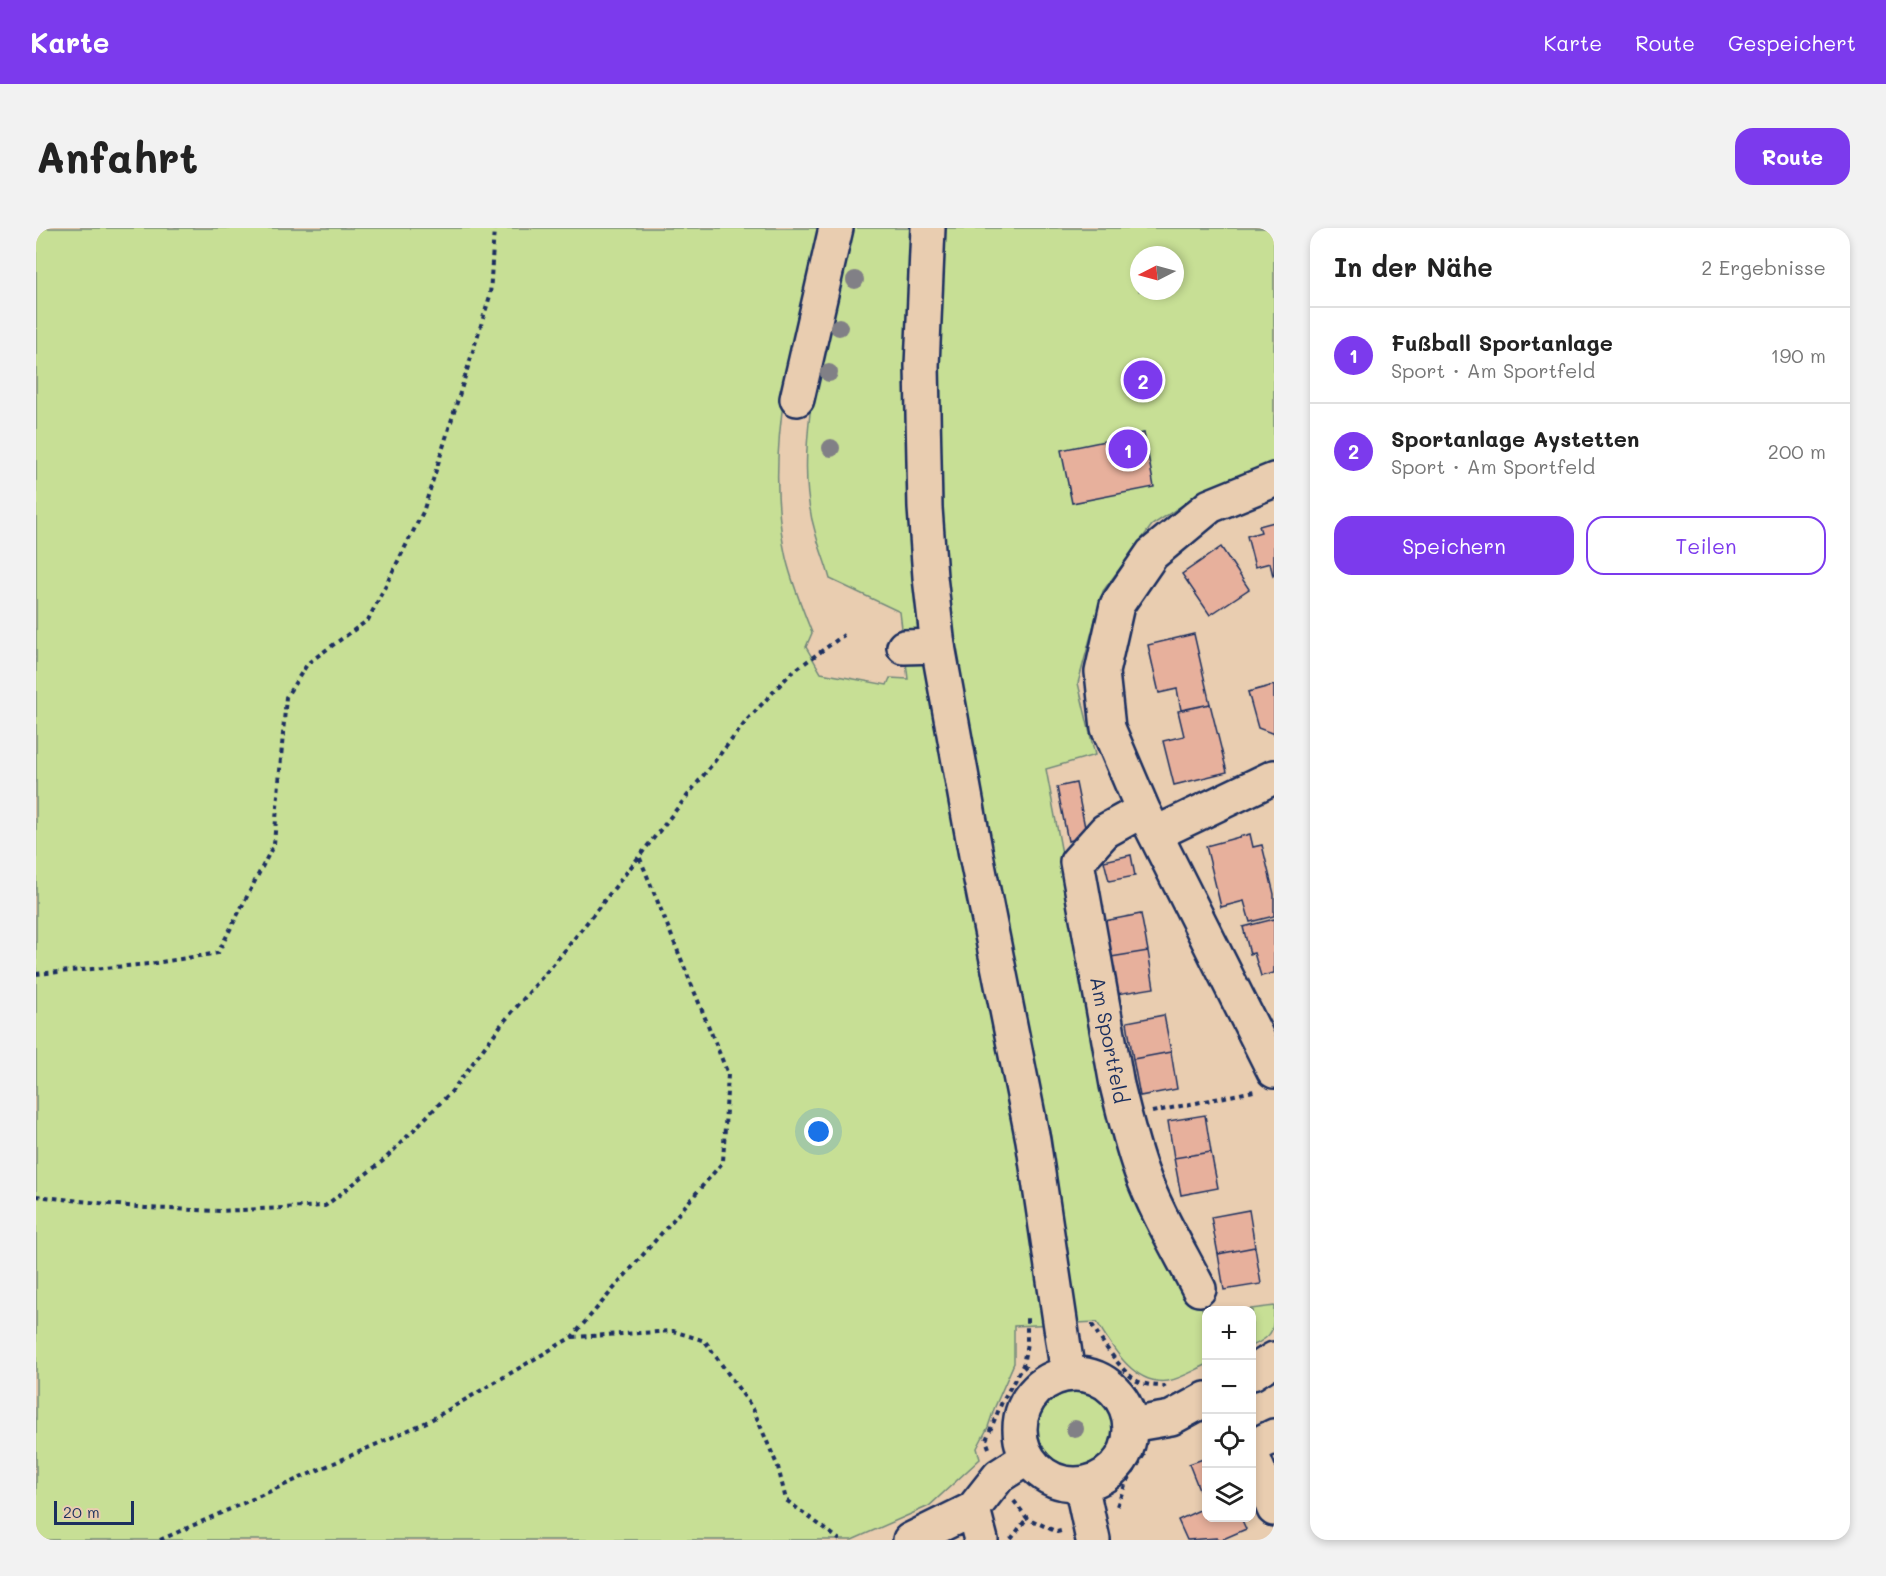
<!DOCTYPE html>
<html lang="de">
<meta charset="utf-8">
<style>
body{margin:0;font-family:Mali,sans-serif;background:#f2f2f2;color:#222}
.controls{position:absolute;right:18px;bottom:18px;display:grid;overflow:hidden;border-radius:12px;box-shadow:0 3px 9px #0003}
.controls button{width:54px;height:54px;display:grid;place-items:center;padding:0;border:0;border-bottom:2px solid #e0e0e0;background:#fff;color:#222;font:30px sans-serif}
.compass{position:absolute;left:1094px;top:18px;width:54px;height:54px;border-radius:50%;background:#fff;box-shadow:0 3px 9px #0003;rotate:264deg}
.scale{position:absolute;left:18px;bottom:15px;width:80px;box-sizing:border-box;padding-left:6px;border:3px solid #1b2f5e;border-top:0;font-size:16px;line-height:21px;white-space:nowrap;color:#1b2f5e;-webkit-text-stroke:4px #e9cdb0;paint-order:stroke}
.you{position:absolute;left:783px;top:904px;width:21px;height:21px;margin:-15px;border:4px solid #fff;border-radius:50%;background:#1a73e8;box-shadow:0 0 0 9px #1a73e833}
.badge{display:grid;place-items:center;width:39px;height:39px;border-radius:50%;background:#7c3aed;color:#fff;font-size:20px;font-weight:700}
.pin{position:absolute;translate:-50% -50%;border:3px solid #fff;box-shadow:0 2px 6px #0006}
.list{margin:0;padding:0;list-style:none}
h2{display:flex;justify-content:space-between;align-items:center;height:78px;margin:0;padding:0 24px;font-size:26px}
h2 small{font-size:20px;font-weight:400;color:#767676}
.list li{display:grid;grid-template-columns:39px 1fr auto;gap:18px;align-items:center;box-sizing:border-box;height:96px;padding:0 24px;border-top:2px solid #e0e0e0}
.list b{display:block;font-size:22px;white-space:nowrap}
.list p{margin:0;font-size:20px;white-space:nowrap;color:#767676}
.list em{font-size:20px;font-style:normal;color:#767676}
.actions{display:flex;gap:12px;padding:18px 24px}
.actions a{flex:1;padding:14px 0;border:2px solid #7c3aed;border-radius:18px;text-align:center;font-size:21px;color:#7c3aed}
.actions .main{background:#7c3aed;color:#fff}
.icon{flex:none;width:33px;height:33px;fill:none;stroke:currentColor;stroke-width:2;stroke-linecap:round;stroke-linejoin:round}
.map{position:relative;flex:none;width:1238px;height:1312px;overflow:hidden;border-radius:18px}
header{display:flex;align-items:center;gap:36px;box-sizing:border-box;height:84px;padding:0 30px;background:#7c3aed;color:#fff}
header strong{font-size:28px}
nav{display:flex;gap:33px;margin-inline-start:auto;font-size:21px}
.intro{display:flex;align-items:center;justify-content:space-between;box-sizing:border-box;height:144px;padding:0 36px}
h1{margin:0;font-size:42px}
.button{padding:15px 27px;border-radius:18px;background:#7c3aed;color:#fff;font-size:21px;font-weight:700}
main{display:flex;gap:36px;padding:0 36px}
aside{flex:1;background:#fff;border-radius:18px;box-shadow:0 3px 9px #0003}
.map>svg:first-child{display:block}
</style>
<header>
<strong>Karte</strong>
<nav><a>Karte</a><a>Route</a><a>Gespeichert</a></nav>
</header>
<div class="intro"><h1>Anfahrt</h1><a class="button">Route</a></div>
<main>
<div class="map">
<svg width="1238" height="1312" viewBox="0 0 1238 1312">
<rect width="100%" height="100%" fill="#e9cdb0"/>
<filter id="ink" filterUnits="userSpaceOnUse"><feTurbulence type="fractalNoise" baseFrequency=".0167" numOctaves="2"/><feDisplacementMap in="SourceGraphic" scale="12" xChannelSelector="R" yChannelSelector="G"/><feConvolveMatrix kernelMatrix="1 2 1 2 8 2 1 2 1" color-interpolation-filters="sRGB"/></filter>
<g filter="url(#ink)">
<path fill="#c7df95" stroke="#71877a" stroke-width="1.5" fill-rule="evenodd" d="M0,0H1238V240L1156,271L1116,297L1067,363L1042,455L1059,527L1010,541L1076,890L1130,1013L1170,1088V1137C1159,1142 1144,1151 1132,1153C1098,1158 1076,1119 1061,1094L978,1098V1135L958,1181L952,1199L941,1220L944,1231L893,1278L816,1312H0ZM1103,27H1139V63H1103ZM749,163L776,169C770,215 766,262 780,307C784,322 790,336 794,351L864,384L872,451L854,450L851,457L785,445L770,419L776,405C766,380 756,355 750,330C738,275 740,218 749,163Z
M1238,1078C1238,1102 1238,1108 1216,1118V1082H1207Z
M1002 1201a37 37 0 1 1 74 0a37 37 0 1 1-74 0Z"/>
<path fill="#e7b09c" stroke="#1b2f5e" stroke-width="1.5" d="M1108,205L1118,259L1036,275L1025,222Z
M1238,294V347L1237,348L1234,335L1219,339L1211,308L1225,304L1223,298Z
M1185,319L1213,361L1174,387L1146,346Z
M1158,406L1174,476L1145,482L1141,461L1123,465L1112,417Z
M1238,457V506L1222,500L1212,464Z
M1174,476L1191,544L1138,557L1127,513L1148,508L1142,483Z
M1040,555L1051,609L1032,613L1021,559Z
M1214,606L1217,619L1226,617L1238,666V688L1214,694L1208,673L1185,679L1170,618Z
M1095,627L1099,648L1073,653L1068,633Z
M1105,686L1112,723L1075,729L1068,693Z
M1238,691V745L1225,748L1218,725L1214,726L1207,699Z
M1112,723L1118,760L1081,766L1075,729Z
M1128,787L1135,824L1097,831L1091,794Z
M1135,824L1141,861L1104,868L1097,831Z
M1169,887L1175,924L1138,930L1132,893Z
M1175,924L1182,960L1145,967L1138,930Z
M1213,982L1219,1019L1182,1026L1175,989Z
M1219,1019L1225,1056L1188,1062L1182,1026Z
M1170,1230V1270L1167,1271L1153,1236Z
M1170,1275V1290H1205L1210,1301L1185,1312L1181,1310L1151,1312L1142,1292L1168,1280L1167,1276Z"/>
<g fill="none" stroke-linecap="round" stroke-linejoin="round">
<defs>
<path id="minor" d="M761,171L800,0
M1238,252L1174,278L1116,326L1081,377L1066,444L1072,500L1075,507L1107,582L1238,843
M868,419L902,418
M1107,582L1069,603L1041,634L1081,857C1088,886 1095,915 1105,943C1120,984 1143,1022 1163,1061
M1119,606L1238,549
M1216,1145L1238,1131
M1094,1197L1135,1190L1170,1171
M1216,1219L1238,1208
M1216,1227L1238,1281
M937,1281L945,1312
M874,1312L937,1281L963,1248L991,1230"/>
<path id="major" d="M892,0L886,138L889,280L894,349L902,418L940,627L997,912L1032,1146
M984 1201a55 55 0 1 1 110 0a55 55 0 1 1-110 0Z
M1045,1256L1057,1312"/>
</defs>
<use href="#minor" stroke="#1b2f5e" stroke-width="38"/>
<use href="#major" stroke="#1b2f5e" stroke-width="38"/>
<path stroke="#1b2f5e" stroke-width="4" stroke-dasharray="4.5 4.5" stroke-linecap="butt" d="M0,746L113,736L182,725L238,616L250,469L272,435L332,392L387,284L454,68L458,0
M1116,884L1218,863
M0,968L109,980L184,983L289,978L348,932L416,863L465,797L526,726L712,491L755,445L808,407
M1055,1098H1057C1065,1113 1086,1144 1101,1153C1110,1157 1119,1158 1128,1158L1129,1160
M537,1109L637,1103L669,1113L717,1181L742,1239L750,1272L804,1312
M987,1137L1003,1154
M953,1220L950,1212L966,1174L987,1137L991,1115V1088
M978,1273L991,1290L1021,1304L1025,1303
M1081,1278L1089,1257L1109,1225
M975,1311L991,1290
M124,1312L393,1193L536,1109L687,934L692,846L603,628"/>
<use href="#minor" stroke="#e9cdb0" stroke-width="33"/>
<use href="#major" stroke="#e9cdb0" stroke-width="33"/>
</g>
<g fill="#818086">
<circle cx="819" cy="52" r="9"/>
<circle cx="803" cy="99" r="9"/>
<circle cx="793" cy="145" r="9"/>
<circle cx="795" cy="220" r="9"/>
<circle cx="1039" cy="1201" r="9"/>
</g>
</g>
<g text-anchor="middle" stroke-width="6" stroke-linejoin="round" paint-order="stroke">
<g font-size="20" fill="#1b2f5e" stroke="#e9cdb0">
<text transform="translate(1073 812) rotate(79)" y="7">Am Sportfeld</text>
</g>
</g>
</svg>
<div class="controls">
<button>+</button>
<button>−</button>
<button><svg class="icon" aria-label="locate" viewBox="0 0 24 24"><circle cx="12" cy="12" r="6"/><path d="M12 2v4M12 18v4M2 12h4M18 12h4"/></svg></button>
<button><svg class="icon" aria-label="layers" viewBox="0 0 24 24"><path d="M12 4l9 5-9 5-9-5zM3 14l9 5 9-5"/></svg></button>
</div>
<svg class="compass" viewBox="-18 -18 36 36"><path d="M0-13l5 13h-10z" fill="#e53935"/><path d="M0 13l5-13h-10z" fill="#767676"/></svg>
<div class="scale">20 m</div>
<div class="you"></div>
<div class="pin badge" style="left:1092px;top:221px">1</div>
<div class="pin badge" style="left:1107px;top:152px">2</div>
</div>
<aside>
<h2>In der Nähe<small>2 Ergebnisse</small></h2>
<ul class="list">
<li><span class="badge">1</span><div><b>Fußball Sportanlage</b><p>Sport · Am Sportfeld</p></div><em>190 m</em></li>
<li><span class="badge">2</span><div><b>Sportanlage Aystetten</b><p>Sport · Am Sportfeld</p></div><em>200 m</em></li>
</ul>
<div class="actions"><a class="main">Speichern</a><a>Teilen</a></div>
</aside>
</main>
